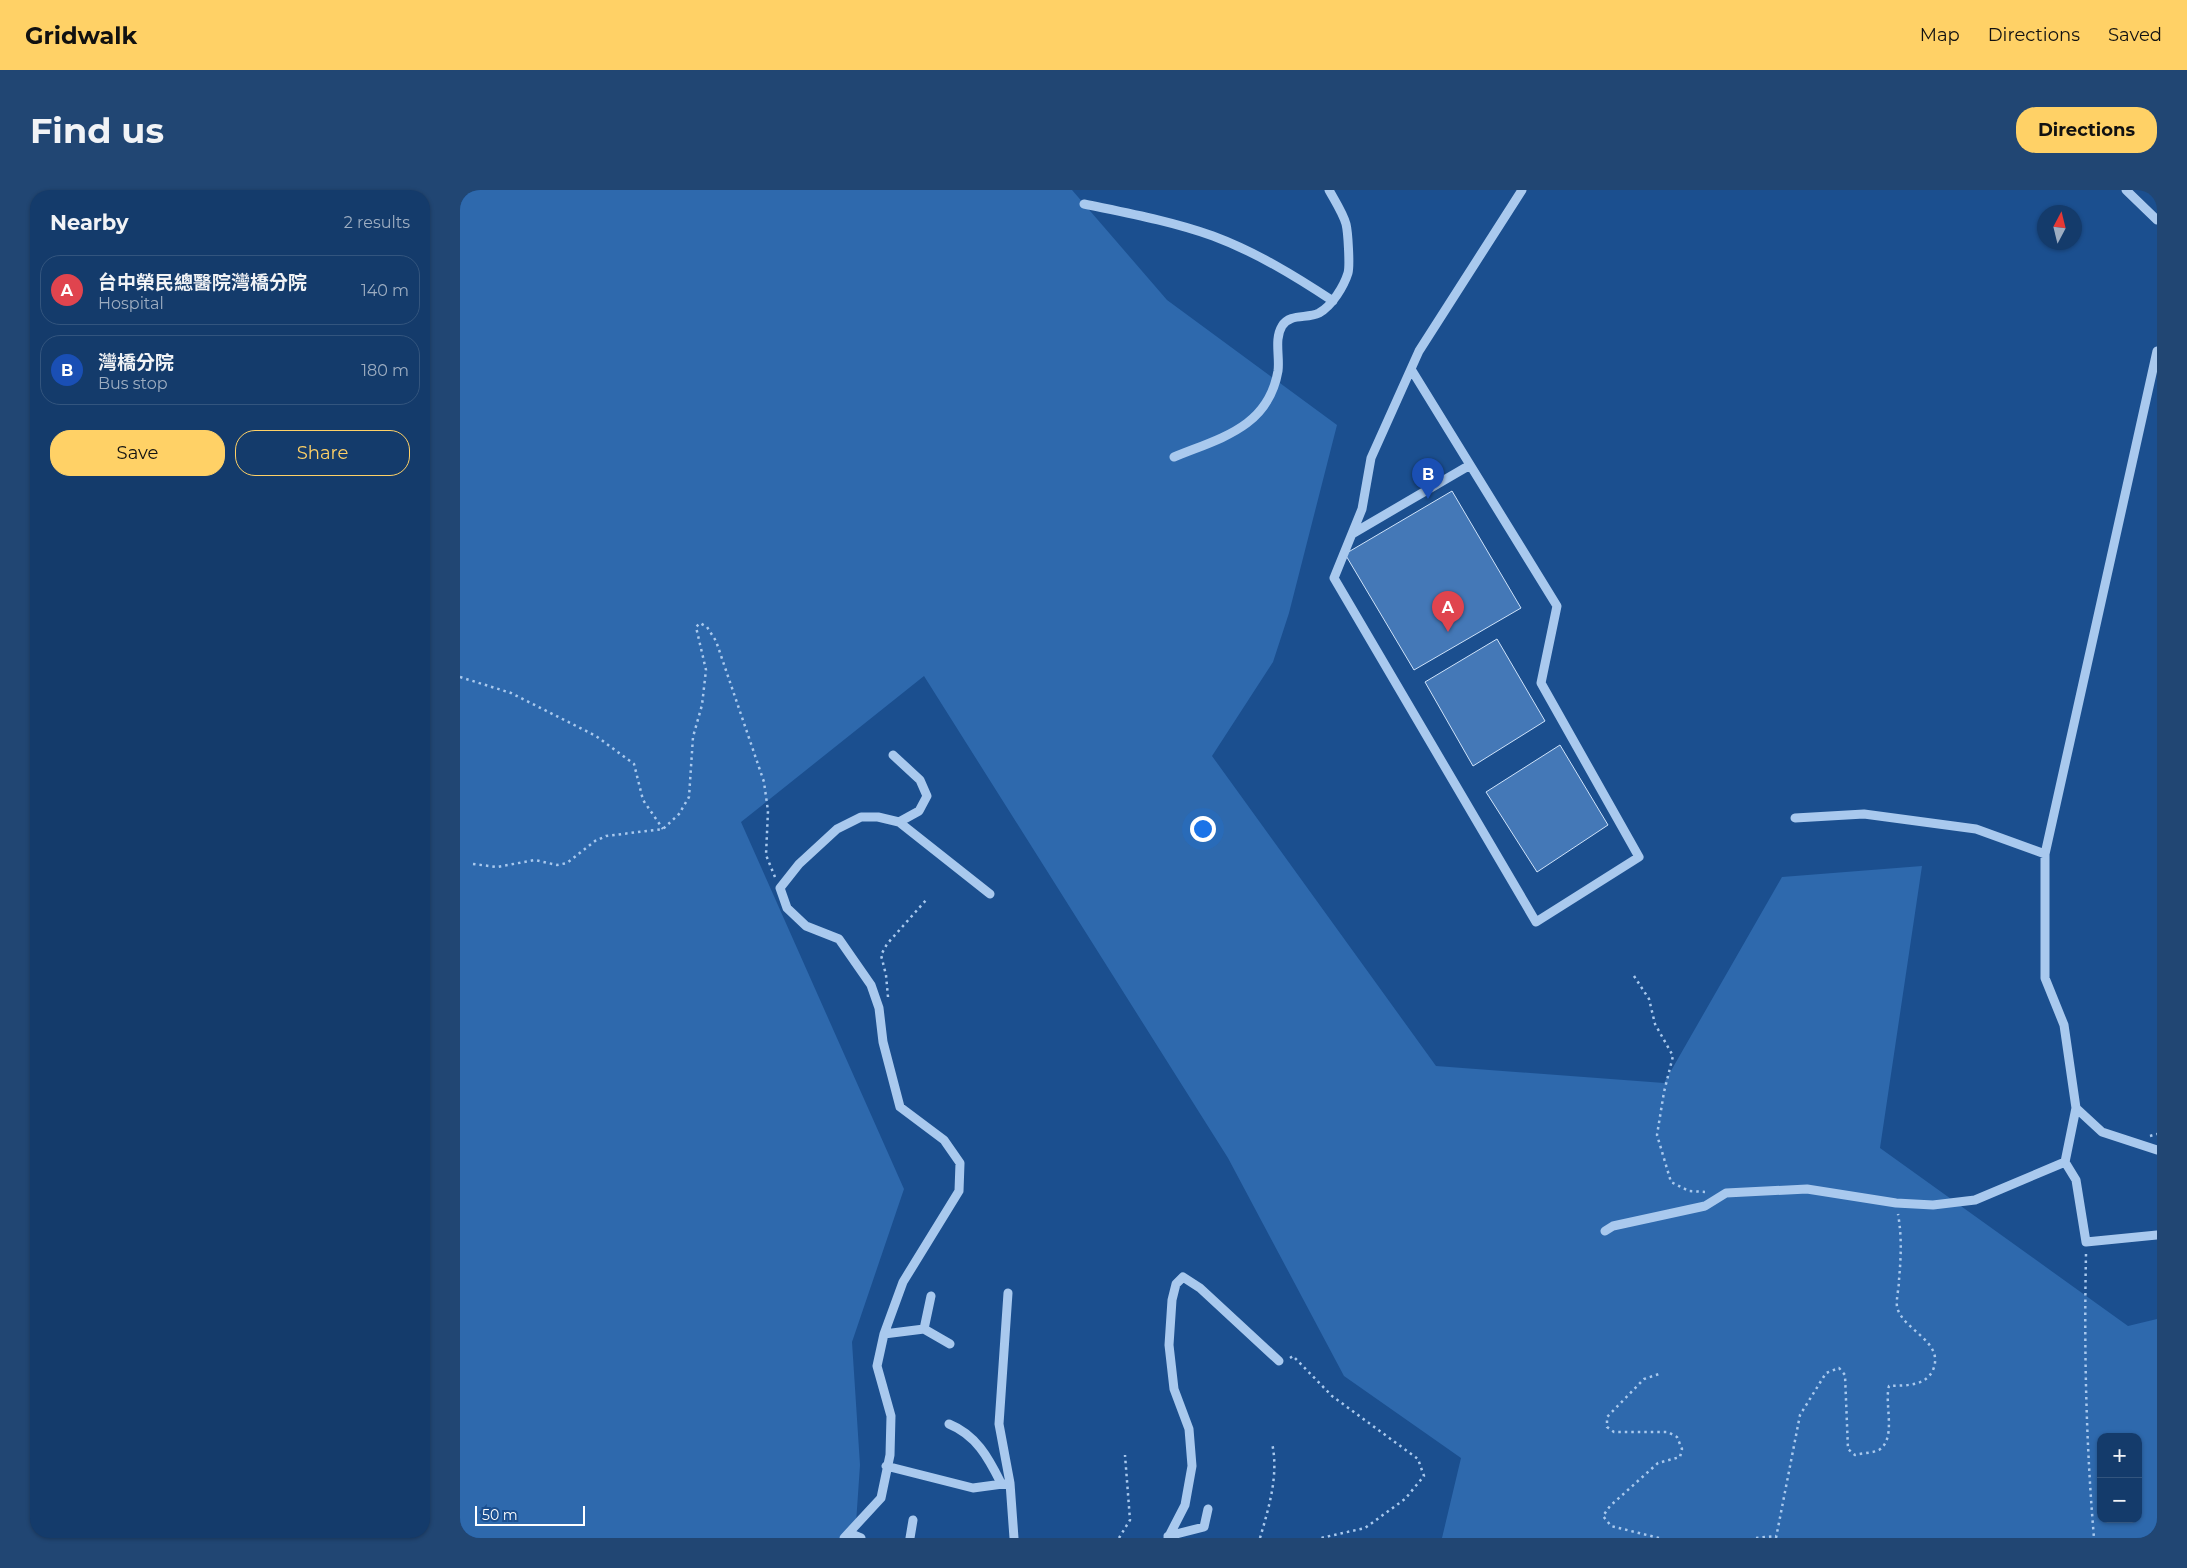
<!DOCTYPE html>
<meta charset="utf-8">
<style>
body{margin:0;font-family:Montserrat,"Noto Sans TC",sans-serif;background:#214673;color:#f1f3f6}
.controls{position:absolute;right:15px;bottom:15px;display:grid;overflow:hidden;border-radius:10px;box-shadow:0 1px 4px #0004}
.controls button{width:45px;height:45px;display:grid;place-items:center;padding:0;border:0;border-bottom:1px solid #33557e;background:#143b6b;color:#f1f3f6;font:25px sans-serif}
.compass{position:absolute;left:1577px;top:15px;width:45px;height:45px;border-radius:50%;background:#143b6b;box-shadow:0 1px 4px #0004;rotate:7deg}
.scale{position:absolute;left:15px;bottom:12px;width:110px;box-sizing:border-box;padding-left:5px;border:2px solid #fff;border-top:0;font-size:14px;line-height:18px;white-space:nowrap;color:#fff;-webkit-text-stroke:4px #1b4f8f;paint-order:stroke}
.you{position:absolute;left:742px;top:638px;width:18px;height:18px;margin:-12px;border:4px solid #fff;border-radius:50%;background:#1a73e8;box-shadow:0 0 0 8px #1a73e833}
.badge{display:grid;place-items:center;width:32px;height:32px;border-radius:50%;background:#ffd166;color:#fff;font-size:16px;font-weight:700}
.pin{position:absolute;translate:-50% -41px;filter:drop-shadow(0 1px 2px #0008)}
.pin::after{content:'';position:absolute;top:26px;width:18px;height:15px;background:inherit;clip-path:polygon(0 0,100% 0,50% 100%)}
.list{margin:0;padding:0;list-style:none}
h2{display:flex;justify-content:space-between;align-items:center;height:65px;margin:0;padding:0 20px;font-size:21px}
h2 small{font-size:16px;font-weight:400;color:#9dadc1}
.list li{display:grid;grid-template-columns:32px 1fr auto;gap:15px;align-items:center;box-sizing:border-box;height:70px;margin:0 10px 10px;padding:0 10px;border:1px solid #33557e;border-radius:20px}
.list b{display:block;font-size:19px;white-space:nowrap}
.list p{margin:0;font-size:16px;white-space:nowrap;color:#9dadc1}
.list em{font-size:16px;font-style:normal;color:#9dadc1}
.actions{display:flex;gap:10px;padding:15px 20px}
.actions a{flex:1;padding:11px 0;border:1px solid #ffd166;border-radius:20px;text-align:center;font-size:18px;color:#ffd166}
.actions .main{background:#ffd166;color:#111}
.map{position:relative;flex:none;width:1697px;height:1348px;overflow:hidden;border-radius:20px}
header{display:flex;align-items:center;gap:30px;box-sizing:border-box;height:70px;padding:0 25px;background:#ffd166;color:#111}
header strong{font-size:24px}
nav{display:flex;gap:28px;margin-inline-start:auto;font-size:18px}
.intro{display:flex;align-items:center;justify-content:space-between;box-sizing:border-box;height:120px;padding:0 30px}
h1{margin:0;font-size:35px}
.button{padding:12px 22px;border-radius:20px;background:#ffd166;color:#111;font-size:18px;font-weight:700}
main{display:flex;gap:30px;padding:0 30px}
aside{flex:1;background:#143b6b;border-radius:20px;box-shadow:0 1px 4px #0004}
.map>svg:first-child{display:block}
</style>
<header>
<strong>Gridwalk</strong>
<nav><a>Map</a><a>Directions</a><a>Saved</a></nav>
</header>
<div class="intro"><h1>Find us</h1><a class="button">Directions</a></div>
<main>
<aside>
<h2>Nearby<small>2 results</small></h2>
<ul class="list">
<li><span class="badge" style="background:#e0444e">A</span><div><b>台中榮民總醫院灣橋分院</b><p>Hospital</p></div><em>140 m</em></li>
<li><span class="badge" style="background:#1a4fb4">B</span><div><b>灣橋分院</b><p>Bus stop</p></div><em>180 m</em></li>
</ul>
<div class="actions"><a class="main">Save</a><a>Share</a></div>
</aside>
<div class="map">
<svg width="1697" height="1348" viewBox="0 0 1697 1348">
<rect width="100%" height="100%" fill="#1b4f8f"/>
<path fill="#2e69ad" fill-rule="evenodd" d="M0,0H612L707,110L877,235L829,423L813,472L752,566L976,876L1204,893L1322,687L1462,676L1420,958L1668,1136L1697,1129V1348H982L1001,1268L884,1186L768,968L464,486L281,632L444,999L392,1152L400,1275L395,1348H0ZM1641,1247H1678V1329H1641Z"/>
<path fill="#4478b7" stroke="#cfe3fa" d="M992,301L1061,418L954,480L885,364Z
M1037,449L1085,531L1013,576L965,492Z
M1100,555L1148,635L1077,682L1026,602Z"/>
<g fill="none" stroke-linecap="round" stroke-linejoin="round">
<path stroke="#a9c9ee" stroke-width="2.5" stroke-dasharray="2.5 4" stroke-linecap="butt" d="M0,487L51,503L136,546L174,574L183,610L203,639
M13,674L37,677L75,670L97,675L107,673L135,651L146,646L203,639L219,624L229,607L233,547L242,515L246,480L236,437L240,433L247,437L256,451L304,592L308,621L306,665L315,687
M1174,786L1189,809L1195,834L1213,866L1204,902L1197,945L1211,992L1229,1001L1245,1002
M428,807L426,785L421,765L427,754L467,709
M1690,946L1697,944
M1626,1064C1624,1158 1626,1254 1634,1348
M830,1168L833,1166L872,1206L958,1269L964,1286L945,1309L905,1338L861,1348
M659,1348L670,1330L665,1265
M800,1348C809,1317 819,1285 812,1253
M1199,1348L1151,1336L1143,1326L1150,1316L1198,1273L1220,1267L1222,1259L1217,1247L1208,1242H1154L1147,1237V1227L1184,1189L1202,1183
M1296,1348L1316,1346
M1316,1348L1340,1225L1366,1183L1379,1178L1385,1185L1388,1259L1395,1265C1402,1263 1413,1263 1419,1260C1437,1248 1424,1214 1429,1196C1445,1195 1465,1197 1473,1180C1485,1151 1443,1141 1437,1117C1436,1109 1439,1098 1439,1090C1441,1067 1442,1047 1438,1024"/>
<path stroke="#a9c9ee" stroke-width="9" d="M1666,0L1697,30
M624,14C667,23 711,31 753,46C796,62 835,86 873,111
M951,179L1097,416L1081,493L1179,667L1076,732L874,388L902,319L911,268L959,161L1062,0
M714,267C760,248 808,238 818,181C820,167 814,149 822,136C830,123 847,129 859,123C872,116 884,96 888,83C890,76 888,42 886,34C883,23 875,11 869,0
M892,344L1010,275
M433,565L460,590L467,606L459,621L439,632
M1335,628L1404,624L1516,639L1585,664
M1616,918L1642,942L1697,960
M1605,972L1616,990L1626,1052L1697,1045
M1145,1041L1153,1036L1245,1016L1266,1003L1347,999L1436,1013L1473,1015L1515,1010L1605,972L1616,918L1604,835L1585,788V664L1697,161
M548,1103L539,1234L550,1293
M464,1139L490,1154
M424,1144L464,1139L471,1106
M489,1234C516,1245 528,1267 541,1293
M426,1276L513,1298L550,1293L554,1348
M389,1343L401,1348
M708,1346L744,1337L748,1319
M384,1348L421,1308L430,1265L431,1226L417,1176L424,1144L443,1092L499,1001L500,973L484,950L440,917L423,852L419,818L411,795L379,749L346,736L327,718L320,698L339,674L377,639L401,627H418L439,632L530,704
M450,1348L453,1330
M708,1348L725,1315L732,1276L729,1239L714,1199L709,1155L712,1110L716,1094L723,1087L740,1098L819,1171"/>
</g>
</svg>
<div class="controls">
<button>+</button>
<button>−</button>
</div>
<svg class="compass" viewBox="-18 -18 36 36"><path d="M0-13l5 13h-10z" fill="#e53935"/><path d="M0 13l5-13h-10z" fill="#9dadc1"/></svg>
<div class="scale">50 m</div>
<div class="you"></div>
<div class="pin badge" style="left:988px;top:442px;background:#e0444e">A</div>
<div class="pin badge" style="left:968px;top:309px;background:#1a4fb4">B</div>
</div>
</main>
